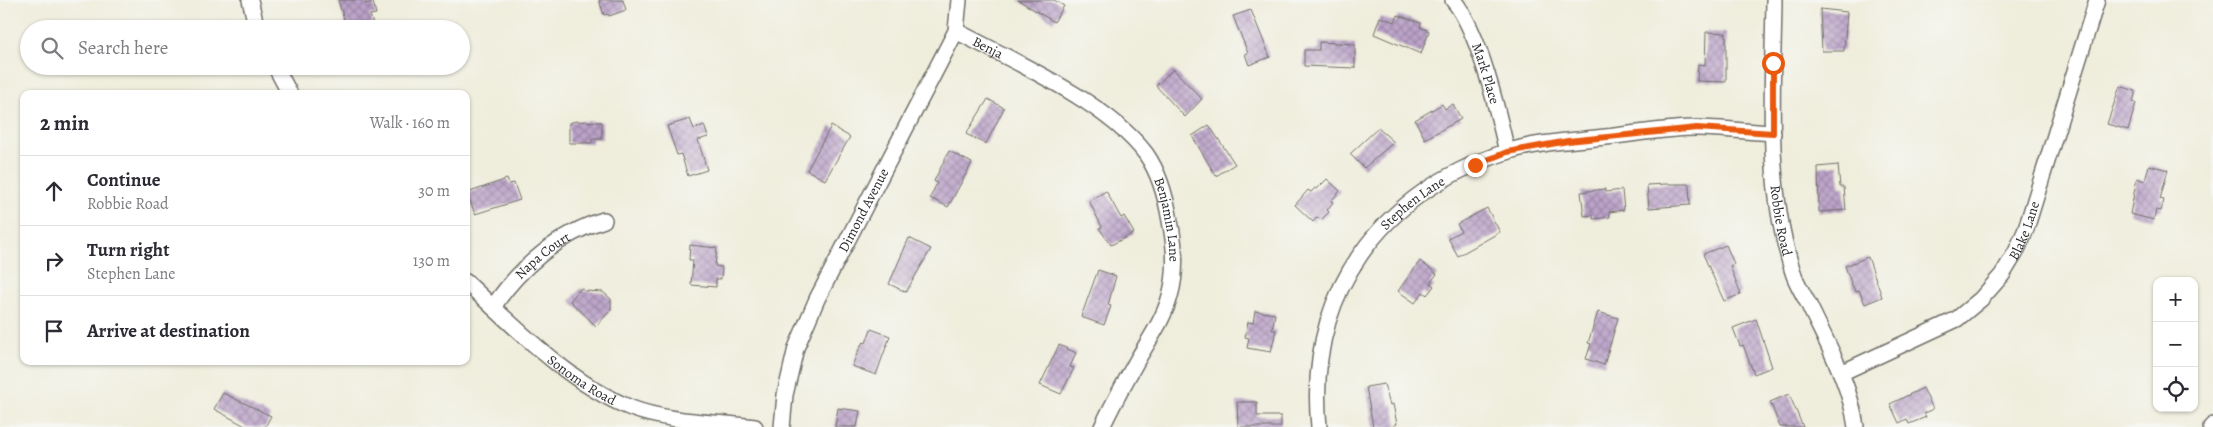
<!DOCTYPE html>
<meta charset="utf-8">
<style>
body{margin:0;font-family:Alegreya,serif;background:#f7f7f7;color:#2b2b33}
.controls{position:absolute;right:15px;bottom:15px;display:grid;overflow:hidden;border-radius:10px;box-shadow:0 1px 4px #0004}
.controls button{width:45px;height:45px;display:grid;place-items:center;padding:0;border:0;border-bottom:1px solid #e1e1e2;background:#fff;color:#2b2b33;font:25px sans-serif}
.stop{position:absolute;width:15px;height:15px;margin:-11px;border:4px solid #ea580c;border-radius:50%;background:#fff}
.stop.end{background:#ea580c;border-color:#fff;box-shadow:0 1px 5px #0008}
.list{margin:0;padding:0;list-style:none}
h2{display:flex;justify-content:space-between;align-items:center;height:65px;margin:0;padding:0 20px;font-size:21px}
h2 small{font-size:16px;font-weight:400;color:#7c7c81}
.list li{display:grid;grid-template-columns:32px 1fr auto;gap:15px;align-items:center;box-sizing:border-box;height:70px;padding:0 20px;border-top:1px solid #e1e1e2}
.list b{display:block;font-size:19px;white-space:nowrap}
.list p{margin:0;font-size:16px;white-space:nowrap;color:#7c7c81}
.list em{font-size:16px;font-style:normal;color:#7c7c81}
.icon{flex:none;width:28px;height:28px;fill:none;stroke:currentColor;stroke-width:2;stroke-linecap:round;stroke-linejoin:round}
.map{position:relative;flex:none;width:2213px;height:427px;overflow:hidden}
.search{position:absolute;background:#fff;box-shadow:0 1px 4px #0004;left:20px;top:20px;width:450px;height:55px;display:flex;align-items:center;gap:12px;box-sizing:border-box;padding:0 18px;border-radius:28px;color:#7c7c81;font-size:19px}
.panel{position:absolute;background:#fff;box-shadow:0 1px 4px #0004;left:20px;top:90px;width:450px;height:275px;border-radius:10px}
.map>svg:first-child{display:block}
</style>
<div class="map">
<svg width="2213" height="427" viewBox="0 0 2213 427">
<defs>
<pattern id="building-cross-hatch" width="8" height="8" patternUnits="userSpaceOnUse" patternTransform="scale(1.25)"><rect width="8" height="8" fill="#bba2c9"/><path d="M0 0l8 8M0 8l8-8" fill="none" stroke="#9884a3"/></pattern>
</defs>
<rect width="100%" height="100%" fill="#f6f6f2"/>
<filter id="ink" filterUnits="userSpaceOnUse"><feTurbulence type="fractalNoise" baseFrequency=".02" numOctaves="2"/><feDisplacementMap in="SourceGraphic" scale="10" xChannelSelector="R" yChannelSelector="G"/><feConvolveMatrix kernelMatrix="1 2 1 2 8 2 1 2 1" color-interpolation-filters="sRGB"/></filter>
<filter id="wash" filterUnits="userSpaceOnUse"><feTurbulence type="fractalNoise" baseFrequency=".0096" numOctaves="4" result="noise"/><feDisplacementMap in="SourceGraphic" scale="20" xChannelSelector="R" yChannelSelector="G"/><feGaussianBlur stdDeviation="1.12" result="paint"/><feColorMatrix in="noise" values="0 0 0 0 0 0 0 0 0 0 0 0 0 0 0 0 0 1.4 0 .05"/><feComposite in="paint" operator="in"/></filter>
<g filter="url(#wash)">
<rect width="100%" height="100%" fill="#efeddb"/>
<g id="blocks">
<path fill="url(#building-cross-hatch)" d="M338,0H365L366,4L373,2L376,14L370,15L373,24L358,29H347Z
M599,0H623L626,10L609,16L608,14L604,15Z
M1018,0H1054L1064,6L1054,22Z
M1820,9L1847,12L1844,51H1822Z
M1251,10L1270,57L1249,65L1245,54L1248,53L1233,16Z
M1398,15L1421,23L1420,27L1429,31L1421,54L1374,34L1380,17L1395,22Z
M1706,32L1726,33V82L1697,81L1698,64L1705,65Z
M1319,42L1355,44V68L1304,66V50H1319Z
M1173,69L1202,99L1185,117L1156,86Z
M2120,86L2136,91L2133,102L2136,103L2128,130L2107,124Z
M988,99L1004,108L986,144L966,134Z
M1442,104L1445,109L1453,104L1461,119L1425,139L1415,120Z
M690,119L694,129L704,125L708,137L698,140L707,170L688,176L681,154L677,155L667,126Z
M576,121L602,122V139H592V143H569V123Z
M1209,125L1235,164L1216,176L1192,136Z
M831,126L850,137L825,180L807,170Z
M1378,128L1394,142L1364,168L1350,154Z
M949,151L972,163L948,207L930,198L937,183L934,181Z
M1838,165L1840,187H1844L1846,210L1819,212L1818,167Z
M2149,165L2168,170L2160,199L2164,200L2161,211L2156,210L2154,220L2130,214L2137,178L2145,181Z
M507,179L509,184L514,183L520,200L475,214L467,193Z
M1327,179L1340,191L1331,201L1333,202L1327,210L1329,212L1321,220L1317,217L1313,222L1295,205L1308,190L1311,192L1315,188L1317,189Z
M1666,184H1689L1690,205L1649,208L1647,185Z
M1605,189L1606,192L1622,190L1624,210L1609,212L1610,217L1593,219V215L1584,216L1581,192Z
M1106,191L1121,218L1124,216L1134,233L1111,245L1099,228L1102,227L1089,201Z
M1487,208L1500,232L1458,256L1448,238L1461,231L1457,224Z
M909,238L931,249L906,292L889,284Z
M690,245L717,248L715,266L722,267L721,279H716V287L691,285L693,260H689Z
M1726,245L1734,264L1730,266L1741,294L1724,301L1703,254Z
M1868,257L1882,297L1865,304L1859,290L1856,292L1852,285L1845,266Z
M1420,261L1437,274L1430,283L1434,286L1427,295L1423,292L1415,303L1398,291Z
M1098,270L1116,276L1108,305L1111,306L1104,325L1081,317Z
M581,288L585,291L603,292L611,299V310L596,326L570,301Z
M1255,311L1275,314L1272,330H1276L1271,352L1247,348L1249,338L1245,337L1248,322L1253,323Z
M1598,312L1618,318L1604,365L1586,359L1591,344L1588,343Z
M1756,319L1772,367L1754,374L1743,345L1740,346L1733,328Z
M871,329L890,336L876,375L852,366L859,349L863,342L866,343Z
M1059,345L1076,353L1070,367L1074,368L1061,394L1040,385Z
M1384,384L1390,405L1393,404L1397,424L1394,425V427H1373L1366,387Z
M1923,388L1933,409L1924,413L1926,417L1909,424L1907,419L1899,423L1890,404Z
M223,393L271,416L265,427H247L214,409Z
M1789,394L1803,427H1780L1773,409L1770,402Z
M1237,402H1257V416H1281V427H1238Z
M838,408L860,411L857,427H835Z"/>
</g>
</g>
<g filter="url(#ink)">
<use href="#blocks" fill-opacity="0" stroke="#706f69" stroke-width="1"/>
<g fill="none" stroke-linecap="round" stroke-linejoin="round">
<defs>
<g id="minor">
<path d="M250,0L257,29"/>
<path id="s1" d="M1453,0C1479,30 1498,112 1507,152"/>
<path id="s2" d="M1774,0C1773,89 1765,183 1792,269C1795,281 1802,292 1808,303C1827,344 1850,382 1856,427"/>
<path id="s3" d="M956,31C1013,61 1107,102 1146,154C1160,174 1166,197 1170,221C1175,245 1177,272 1170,296C1164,318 1151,337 1139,357C1126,380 1113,403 1102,427"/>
<path d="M275,66L290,94"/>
<path id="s4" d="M466,282C515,327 568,383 631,408C667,422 716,422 755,427"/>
<path id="s5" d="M493,307C519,268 560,233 604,220"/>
<path id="s6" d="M1841,373L1957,319L1981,299L2002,275L2016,252L2026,229L2097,0"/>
<path id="s7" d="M782,427L785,395L796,348L817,299L956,31L959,0"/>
<path id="s8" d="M1319,427C1306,293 1380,193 1506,152C1534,143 1567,141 1596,138C1629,135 1664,128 1697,128C1722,128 1748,132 1773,133"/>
<path d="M2211,427L2213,425"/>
</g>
</defs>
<use href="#minor" stroke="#706f69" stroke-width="18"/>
<use href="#minor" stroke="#fff" stroke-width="15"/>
</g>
</g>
<g fill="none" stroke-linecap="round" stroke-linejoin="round" filter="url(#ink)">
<path stroke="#ea580c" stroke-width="6" d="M1475,165L1507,152L1568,141L1697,128L1773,133V63"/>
</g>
<g text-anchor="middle" stroke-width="4.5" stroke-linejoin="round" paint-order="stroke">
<g font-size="14" fill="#2b2b2b" stroke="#f6f6f2">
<text dy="5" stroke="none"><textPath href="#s3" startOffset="36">Benja</textPath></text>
<text dy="5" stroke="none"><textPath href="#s1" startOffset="81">Mark Place</textPath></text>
<text dy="5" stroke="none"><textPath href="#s8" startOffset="255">Stephen Lane</textPath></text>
<text dy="5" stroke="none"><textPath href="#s7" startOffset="234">Dimond Avenue</textPath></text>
<text dy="5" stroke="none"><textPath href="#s3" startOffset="298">Benjamin Lane</textPath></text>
<text dy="5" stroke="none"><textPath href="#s2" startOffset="221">Robbie Road</textPath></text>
<text dy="5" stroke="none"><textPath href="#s6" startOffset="241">Blake Lane</textPath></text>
<text dy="5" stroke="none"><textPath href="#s5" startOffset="72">Napa Court</textPath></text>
<text dy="5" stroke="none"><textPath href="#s4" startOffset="152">Sonoma Road</textPath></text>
</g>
</g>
</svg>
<div class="controls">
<button>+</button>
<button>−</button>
<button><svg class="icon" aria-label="locate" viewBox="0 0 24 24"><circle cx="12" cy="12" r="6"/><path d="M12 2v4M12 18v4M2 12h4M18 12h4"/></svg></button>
</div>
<div class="stop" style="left:1773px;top:63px"></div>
<div class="stop end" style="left:1475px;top:165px"></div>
<div class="search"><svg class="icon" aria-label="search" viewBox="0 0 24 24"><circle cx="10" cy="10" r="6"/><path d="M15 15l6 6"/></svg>Search here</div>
<section class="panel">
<h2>2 min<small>Walk · 160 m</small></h2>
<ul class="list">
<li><svg class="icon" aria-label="ahead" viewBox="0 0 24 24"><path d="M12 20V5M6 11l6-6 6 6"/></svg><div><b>Continue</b><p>Robbie Road</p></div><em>30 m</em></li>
<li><svg class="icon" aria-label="right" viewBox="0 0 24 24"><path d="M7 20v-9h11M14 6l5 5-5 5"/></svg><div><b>Turn right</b><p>Stephen Lane</p></div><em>130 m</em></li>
<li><svg class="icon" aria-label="arrive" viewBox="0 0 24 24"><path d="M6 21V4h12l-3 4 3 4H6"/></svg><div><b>Arrive at destination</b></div></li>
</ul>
</section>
</div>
